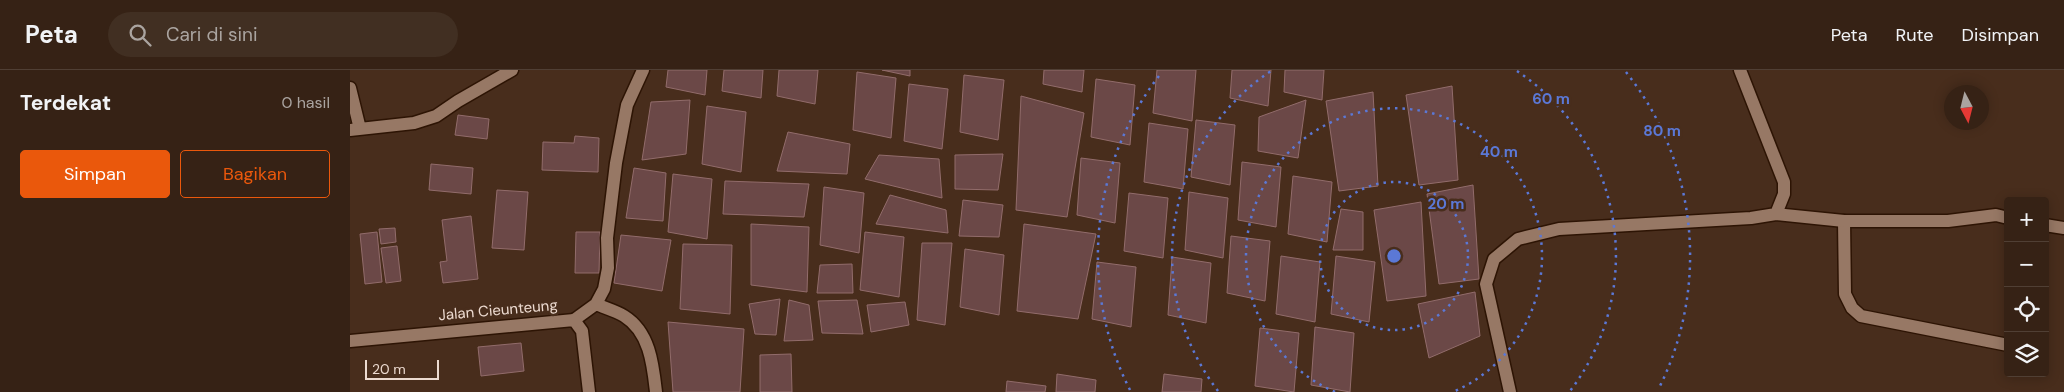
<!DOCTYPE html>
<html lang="id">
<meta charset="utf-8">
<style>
body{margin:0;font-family:"DM Sans",sans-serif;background:#412f22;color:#f1f3f6}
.controls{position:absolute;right:15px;bottom:15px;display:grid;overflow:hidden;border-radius:5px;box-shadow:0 2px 12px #0003}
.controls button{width:45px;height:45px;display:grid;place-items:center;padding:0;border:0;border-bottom:1px solid #503f34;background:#362215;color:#f1f3f6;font:25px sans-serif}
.compass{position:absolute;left:1594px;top:15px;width:45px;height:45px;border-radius:50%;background:#362215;box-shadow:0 2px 12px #0003;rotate:173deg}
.scale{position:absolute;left:15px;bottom:12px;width:74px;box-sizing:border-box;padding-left:5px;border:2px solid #ecdad0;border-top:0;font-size:14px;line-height:18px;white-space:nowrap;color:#ecdad0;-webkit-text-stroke:4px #482d1c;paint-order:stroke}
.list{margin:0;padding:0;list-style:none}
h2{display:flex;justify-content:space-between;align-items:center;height:65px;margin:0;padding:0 20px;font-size:21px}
h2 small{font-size:16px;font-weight:400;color:#aaa4a0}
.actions{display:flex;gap:10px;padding:15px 20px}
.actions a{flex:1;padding:11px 0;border:1px solid #ea580c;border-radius:5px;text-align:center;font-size:18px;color:#ea580c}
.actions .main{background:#ea580c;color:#fff}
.icon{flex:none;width:28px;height:28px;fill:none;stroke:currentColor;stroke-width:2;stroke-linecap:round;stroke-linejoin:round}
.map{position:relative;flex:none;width:1714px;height:322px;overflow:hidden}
header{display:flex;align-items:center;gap:30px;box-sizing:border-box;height:70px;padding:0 25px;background:#362215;border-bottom:1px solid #503f34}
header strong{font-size:24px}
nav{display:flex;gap:28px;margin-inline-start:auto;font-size:18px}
.search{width:350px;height:45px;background:#412f22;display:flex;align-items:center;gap:12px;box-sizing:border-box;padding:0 18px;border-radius:28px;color:#aaa4a0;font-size:19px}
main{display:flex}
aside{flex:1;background:#362215}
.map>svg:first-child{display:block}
</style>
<header>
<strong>Peta</strong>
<div class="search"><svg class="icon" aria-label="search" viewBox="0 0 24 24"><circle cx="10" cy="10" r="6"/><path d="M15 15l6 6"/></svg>Cari di sini</div>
<nav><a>Peta</a><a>Rute</a><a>Disimpan</a></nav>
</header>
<main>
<aside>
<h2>Terdekat<small>0 hasil</small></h2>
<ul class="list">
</ul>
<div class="actions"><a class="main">Simpan</a><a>Bagikan</a></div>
</aside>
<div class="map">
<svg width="1714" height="322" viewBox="0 0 1714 322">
<rect width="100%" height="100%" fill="#482d1c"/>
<path fill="#6b4847" stroke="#926c6b" d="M318,0H357L355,25L316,17Z
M374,0H413L411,28L372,21Z
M429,0H468L465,34L427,26Z
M532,0H560V6Z
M694,0H734L732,22L693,14Z
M807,0H846L842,51L803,43Z
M882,0H921L918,36L880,28Z
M935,0H974L972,30L934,22Z
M507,2L546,8L541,68L503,60Z
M614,5L654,10L648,70L610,62Z
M746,9L785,15L780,75L741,67Z
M559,14L598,19L592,79L554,71Z
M1102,16L1108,110L1069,115L1056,25Z
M1023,22L1028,116L989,121L976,31Z
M671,26L734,43L717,147L666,140Z
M340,30L336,84L292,90L301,32Z
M956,30L948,88L908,81L909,47Z
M357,36L396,42L391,102L352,94Z
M108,45L139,49L137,69L105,65Z
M846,50L885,55L880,115L841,107Z
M799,53L838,59L833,119L794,112Z
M438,62L500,74L497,104L427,101Z
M225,66L249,68L248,102L192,100L193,72L224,73Z
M653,84L648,120L605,119V85Z
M529,85L589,89L592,128L515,109Z
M731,88L770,93L765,153L727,145Z
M892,92L931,97L926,157L888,150Z
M81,94L123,98L121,124L79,120Z
M284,98L316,103L313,151L276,148Z
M323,104L362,109L357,169L318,162Z
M943,106L982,112L977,172L938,164Z
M375,111L459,114L454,147L373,144Z
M1123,115L1129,209L1089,214L1077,124Z
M474,117L514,123L509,183L470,175Z
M147,120L178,122L174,180L142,178Z
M839,122L878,128L873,188L835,180Z
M779,123L818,128L813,188L774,181Z
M540,125L596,140L598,163L526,154Z
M613,130L653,135L649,167L609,166Z
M1071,132L1076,226L1037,231L1024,140Z
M991,139L1013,142V180H983Z
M121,146L128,209L93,213L90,192L97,191L92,150Z
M401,154L459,157L457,222L401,215Z
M674,154L746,164L728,249L667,241Z
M45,158L46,172L31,174L29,159Z
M27,162L32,212L15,214L10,164Z
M226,162H250L249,203H225Z
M515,162L554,167L549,227L510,220Z
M271,165L321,170L312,221L264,213Z
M881,166L920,171L915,231L877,223Z
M572,173H602L595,255L567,250Z
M333,174L382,175L380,244L330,239Z
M47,176L51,211L36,213L31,178Z
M615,179L654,185L649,245L610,237Z
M931,186L970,192L965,252L926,244Z
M986,186L1025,192L1019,252L981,244Z
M822,187L861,193L856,253L818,245Z
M747,192L786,197L781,257L742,249Z
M502,194L503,223H467L470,195Z
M1125,222L1130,266L1079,288L1068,234Z
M430,229L426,265L405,264L399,234Z
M439,230L459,235L463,270L434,271Z
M507,230L513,264L472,263L468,231Z
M555,232L559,255L521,262L517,235Z
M318,252L394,259L390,322H323Z
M965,257L1004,263L1000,322L961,315Z
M910,258L949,263L944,322L905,316Z
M171,273L174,301L131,306L128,277Z
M441,284L442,322H410V285Z
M707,304L746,310L745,322H706Z
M814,304L852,309L851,322H812Z
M657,311L696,316L695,322H656Z"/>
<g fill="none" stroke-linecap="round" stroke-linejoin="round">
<defs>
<path id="service" d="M1494,151L1495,224L1502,238L1511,246L1658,275"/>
<path id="minor" d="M0,18L10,59
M0,60L64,53L86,46L108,31L162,0
M1426,144L1494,151H1598L1646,145L1658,148
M1695,155L1714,158
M246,234C255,238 266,241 274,246C300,262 303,295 306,322
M224,250L246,234L254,219L258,198L257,168L266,93L277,35L293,0
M1160,322L1136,214L1144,189L1168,169L1209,159L1401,148L1426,144L1434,124V112L1390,0"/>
<path id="tertiary" d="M0,271L224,250L232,261L239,322"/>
</defs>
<use href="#service" stroke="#2d1404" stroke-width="15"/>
<use href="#minor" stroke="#2d1404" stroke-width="15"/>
<use href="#tertiary" stroke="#2d1404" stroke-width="15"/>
<use href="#service" stroke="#977865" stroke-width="12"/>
<use href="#minor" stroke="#977865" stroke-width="12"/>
<use href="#tertiary" stroke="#977865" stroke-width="12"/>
</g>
<g fill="none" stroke="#5b78d6" stroke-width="2.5" stroke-dasharray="2.5 5">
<circle cx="1044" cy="186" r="74"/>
<path d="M985 322A148 148 0 1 1 1103 322"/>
<path d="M868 321A222 222 0 0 1 921 1M1167 1A222 222 0 0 1 1220 321"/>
<path d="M780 320A296 296 0 0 1 812 2M1276 2A296 296 0 0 1 1308 320"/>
</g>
<g text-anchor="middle" stroke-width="5" stroke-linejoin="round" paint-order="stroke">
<g font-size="15" fill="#ecdad0" stroke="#482d1c">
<text transform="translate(148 240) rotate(-5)" y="5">Jalan Cieunteung</text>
</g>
</g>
<circle cx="1044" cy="186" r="8" fill="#5b78d6" stroke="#482d1c" stroke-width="2.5"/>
<g font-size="15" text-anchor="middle" font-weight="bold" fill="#5b78d6" stroke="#482d1c" stroke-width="5" stroke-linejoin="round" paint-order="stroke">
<text x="1201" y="34">60 m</text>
<text x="1312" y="66">80 m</text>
<text x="1149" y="87">40 m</text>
<text x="1096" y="139">20 m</text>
</g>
</svg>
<div class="controls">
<button>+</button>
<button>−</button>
<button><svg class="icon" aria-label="locate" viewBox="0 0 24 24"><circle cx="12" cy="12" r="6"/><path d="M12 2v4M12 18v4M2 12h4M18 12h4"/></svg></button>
<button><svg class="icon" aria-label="layers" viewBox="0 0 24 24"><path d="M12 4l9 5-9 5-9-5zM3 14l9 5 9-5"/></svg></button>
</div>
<svg class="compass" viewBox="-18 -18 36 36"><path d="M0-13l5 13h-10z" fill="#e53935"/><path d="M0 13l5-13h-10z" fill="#aaa4a0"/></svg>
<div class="scale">20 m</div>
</div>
</main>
